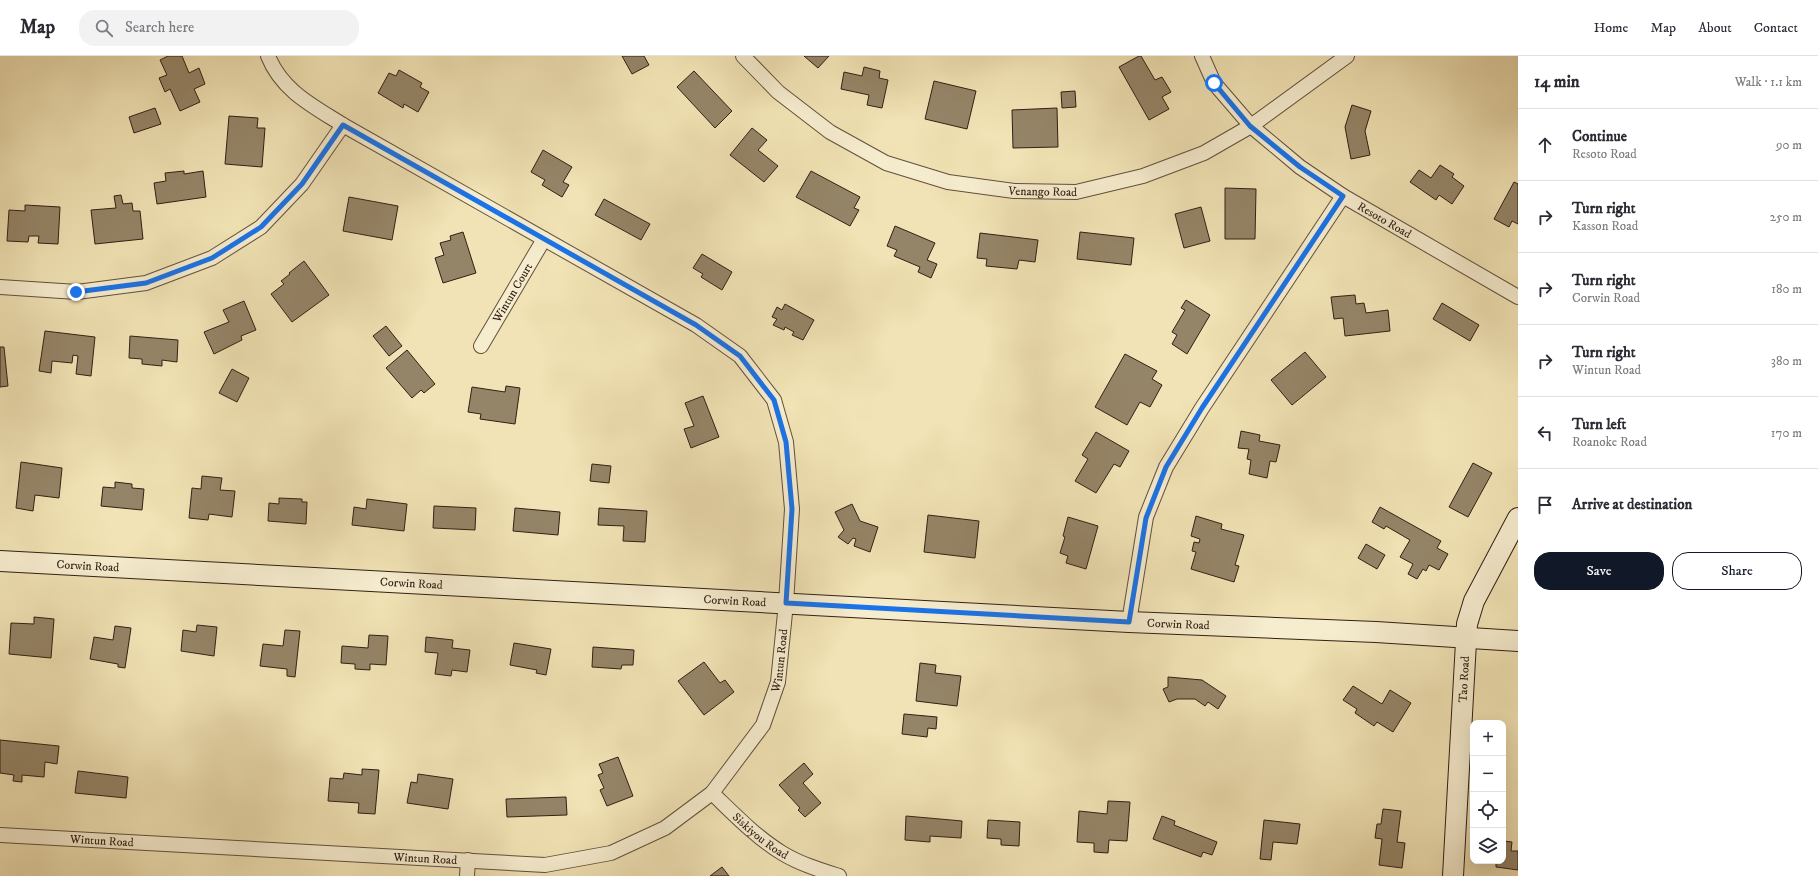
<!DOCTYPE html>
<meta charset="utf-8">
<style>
body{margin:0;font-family:"IM FELL DW Pica",serif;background:#f2f2f3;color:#2b2b33}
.controls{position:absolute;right:12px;bottom:12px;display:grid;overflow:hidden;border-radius:8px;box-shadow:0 4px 16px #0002}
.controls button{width:36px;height:36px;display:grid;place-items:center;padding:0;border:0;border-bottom:1px solid #e1e1e2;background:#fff;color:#2b2b33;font:20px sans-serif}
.stop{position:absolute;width:12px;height:12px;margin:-9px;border:3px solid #1a73e8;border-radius:50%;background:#fff}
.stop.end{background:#1a73e8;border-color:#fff;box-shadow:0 1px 4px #0008}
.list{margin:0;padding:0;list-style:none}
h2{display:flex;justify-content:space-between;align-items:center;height:52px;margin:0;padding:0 16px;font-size:17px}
h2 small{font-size:13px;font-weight:400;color:#7c7c81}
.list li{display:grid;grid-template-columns:26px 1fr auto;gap:12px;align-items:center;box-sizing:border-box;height:72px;padding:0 16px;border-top:1px solid #e1e1e2}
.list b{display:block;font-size:15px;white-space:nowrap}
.list p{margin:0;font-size:13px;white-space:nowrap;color:#7c7c81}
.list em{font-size:13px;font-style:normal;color:#7c7c81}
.actions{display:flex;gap:8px;padding:12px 16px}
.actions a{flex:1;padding:9px 0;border:1px solid #111827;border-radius:16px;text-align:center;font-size:14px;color:#111827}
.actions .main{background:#111827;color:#fff}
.icon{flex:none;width:22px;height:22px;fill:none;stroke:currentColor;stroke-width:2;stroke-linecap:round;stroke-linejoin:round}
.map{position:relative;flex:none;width:1518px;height:820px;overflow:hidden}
header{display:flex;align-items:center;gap:24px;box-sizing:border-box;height:56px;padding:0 20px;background:#fff;border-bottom:1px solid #e1e1e2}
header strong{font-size:19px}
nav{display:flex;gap:22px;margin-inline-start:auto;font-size:14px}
.search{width:280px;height:36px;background:#f2f2f3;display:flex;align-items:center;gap:10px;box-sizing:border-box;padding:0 14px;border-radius:16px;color:#7c7c81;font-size:15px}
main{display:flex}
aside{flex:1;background:#fff}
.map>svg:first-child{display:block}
</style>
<header>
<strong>Map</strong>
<div class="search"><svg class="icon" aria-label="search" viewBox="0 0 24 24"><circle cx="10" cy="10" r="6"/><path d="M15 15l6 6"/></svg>Search here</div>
<nav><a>Home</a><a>Map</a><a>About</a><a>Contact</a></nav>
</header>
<main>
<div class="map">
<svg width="1518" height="820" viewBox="0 0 1518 820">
<rect width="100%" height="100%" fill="#f1e3b5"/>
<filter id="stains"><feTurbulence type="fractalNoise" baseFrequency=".005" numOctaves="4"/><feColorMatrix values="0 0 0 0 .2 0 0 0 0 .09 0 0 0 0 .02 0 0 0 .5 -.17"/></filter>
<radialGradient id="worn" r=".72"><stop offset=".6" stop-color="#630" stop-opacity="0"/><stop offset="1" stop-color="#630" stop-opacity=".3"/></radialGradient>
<path fill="#958568" stroke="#321f14" d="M168,0H182L189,17L199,12L205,28L194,33L200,46L180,55L170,33L165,36L159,22L167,19L160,4Z
M622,0H644L649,9L632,18Z
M804,0H829L818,12Z
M1139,0H1141L1155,24L1162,21L1171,36L1162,41L1169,53L1149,64L1119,11Z
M864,11L880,15L879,22L888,24L882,52L867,49L869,39L841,33L844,16L862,20Z
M399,14L422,27L420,31L429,36L418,56L404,48L403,52L378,37L389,17L396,20Z
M694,15L732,55L715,72L677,31Z
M934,25L976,35L967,73L925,63Z
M1075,35L1076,51L1062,52L1061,36Z
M1352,49L1371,55L1365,75L1370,99L1351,103L1345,71Z
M155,52L161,68L134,77L129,61Z
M1057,52L1058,91L1013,92L1012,54Z
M229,60L258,62L257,72H265L262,111L225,108Z
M752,72L767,84L758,94L778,110L764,126L730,99Z
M543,94L572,111L563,126L569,129L562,141L542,129L545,124L531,116Z
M1440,109L1454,118L1452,121L1464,130L1452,148L1439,139L1436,144L1410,126L1419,114L1431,122Z
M184,115V118L203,115L206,141L157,148L154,127L166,125L165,117Z
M811,115L860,141L854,152L859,154L850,170L796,141Z
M1514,126L1518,128V168L1512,165L1509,171L1494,163Z
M1225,132L1256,133L1255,183H1225Z
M121,139L123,148L132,147L133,155H140L143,183L95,188L91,154L116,152L114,140Z
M349,141L398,150L392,184L343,175Z
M604,143L650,168L641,184L595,159Z
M25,149L60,151L58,188L38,187L39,180H29L28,186L7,185L9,154L25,155Z
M1201,151L1210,185L1184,192L1175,158Z
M895,170L935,187L927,204L937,208L931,222L918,216L920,211L894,200L897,194L887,190Z
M463,176L476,217L443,227L435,202L444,199L440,187L451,184L450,180Z
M1080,176L1134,182L1131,209L1077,203Z
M980,177L1038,184L1035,206L1019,204L1017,213L986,210L987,203L977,202Z
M702,198L732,216L722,234L701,221L703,218L693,212Z
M304,205L329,239L292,266L271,238L284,228L281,225L290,218L289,217Z
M1355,239L1356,248L1364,247L1366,257L1388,254L1390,275L1345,280L1343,262L1334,263L1331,241Z
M1186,244L1210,259L1187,298L1172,288L1177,279L1172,276L1185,254L1181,252Z
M244,245L256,274L241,280L242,284L214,298L204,276L229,266L223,254Z
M1442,247L1479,269L1470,285L1433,263Z
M785,248L814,264L803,284L792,279L794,276L785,271L784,274L773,269L777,263L772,261L777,251L782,254Z
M386,270L402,290L389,300L373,280Z
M45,275L95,281L91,320L76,318L78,300L73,299L72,307L52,305L51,317L39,315Z
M130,280L178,284L177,306L162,304V310L142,308V303L129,302Z
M0,291H4L8,330L0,331Z
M407,294L435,328L424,337L421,334L412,342L386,312Z
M1305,296L1326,321L1292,349L1271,324Z
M1125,298L1157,315L1152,323L1162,329L1150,351L1140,346L1127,369L1095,351Z
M232,313L249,322L237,346L219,337Z
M506,330L520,332L515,368L480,363L481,358L468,356L472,331L505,336Z
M703,340L719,381L691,392L684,373L694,370L685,347Z
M1241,375L1260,379L1259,385L1280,389L1276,406L1270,405L1267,422L1249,418L1251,404L1247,403L1249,393L1238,392Z
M1096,376L1129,395L1120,411L1114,408L1096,437L1075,425L1088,403L1082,399Z
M21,406L62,412L59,442L35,439L33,455L16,452Z
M1473,407L1492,417L1468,461L1449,451Z
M592,408L611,410L609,427L590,425Z
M202,420L222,422L220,434L235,435L232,461L209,458L208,464L189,462L192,432L201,433Z
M115,426L132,428V432L144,433L142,454L101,450L103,431L115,432Z
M279,442L302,443V446H307L306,468L268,465L269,447L279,448Z
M367,443L407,448L404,475L352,469L354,451L366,453Z
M852,448L860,465L878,471L870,496L854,490L856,483L853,482L848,488L838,481L844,474L835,456Z
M434,450L476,452L475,474L433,472Z
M1380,451L1441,485L1437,492L1448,498L1439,514L1429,509L1426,515L1423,513L1417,523L1408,518L1413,508L1400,501L1410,484L1386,470L1384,473L1372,466Z
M515,452L560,456L558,479L513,475Z
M599,452L647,455L645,486L623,485L624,470L598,469Z
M928,459L979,465L975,502L924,496Z
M1196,460L1222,468L1221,473L1244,479L1235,509L1239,510L1234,526L1191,513L1196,496L1192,495L1194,486L1199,487L1200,483L1191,480Z
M1068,461L1098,470L1086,513L1066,507L1068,500L1060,497L1065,481L1063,480Z
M1366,488L1385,499L1377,513L1358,502Z
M34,561L54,563L51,602L9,598L11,567L34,568Z
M197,569L217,571L214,600L181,595L183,574L196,576Z
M115,570L131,572L125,612L118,611V608L90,603L94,581L113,584Z
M285,574L300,575L295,621L287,620V613L260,610L263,588L283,590Z
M369,579L388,580L386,609L370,608V614L355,613V608L341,607L342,590L368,592Z
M426,581L453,584L452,592L470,594L467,616L452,614L451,620L435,618L438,597L425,596Z
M514,587L551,593L546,619L536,617L537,614L510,609Z
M593,591L634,594L633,609H622L621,613L592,611Z
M704,606L720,627L725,624L734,636L704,659L678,625Z
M920,607L936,609L935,617L961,620L957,650L916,645Z
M1168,621L1202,624L1226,640L1218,653L1208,646L1205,650L1195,643H1177L1169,646L1163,633L1168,631Z
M1353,630L1382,648L1390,634L1411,647L1393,676L1377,666L1374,670L1355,657L1357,653L1343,644Z
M904,658L937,661L936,673L928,672L927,681L902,678Z
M0,684L59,690L57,708L45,706L44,721L22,719V726L13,725L14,719L0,717Z
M618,701L633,740L607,750L600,734L604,732L598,719L603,717L599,708Z
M804,707L813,718L803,727L821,747L805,761L798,754L800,752L779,729Z
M362,713L379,714L375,758L358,757L359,747L328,745L330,722L343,723L344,717L362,719Z
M78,715L128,721L126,742L75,737Z
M418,718L453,723L448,753L407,747L411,726L417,727Z
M566,741L567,759L507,761L506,743Z
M1108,745L1130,746L1127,785L1109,784L1108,797L1094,796V787L1077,786L1079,755L1107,758Z
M1383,753L1401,755L1397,786L1405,787L1402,812L1379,809L1382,783L1375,782L1377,768H1381Z
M906,760L962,765L961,782L930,780V786L905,784Z
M1162,760L1175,765L1174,769L1217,786L1212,799L1203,796L1201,801L1153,783Z
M988,764L1020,766L1019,790L1001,789V783L987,782Z
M1264,764L1300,768L1297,788L1273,786L1271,804L1260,803Z
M1503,785L1512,786L1511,795H1518V814L1496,811V805H1503Z
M722,811L729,820H710Z"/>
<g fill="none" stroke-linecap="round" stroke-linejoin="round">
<defs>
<g id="street">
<path id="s1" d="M743,0L778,36L830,76L886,107L948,126L1014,135L1076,136L1143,120L1204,97L1251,70L1347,0"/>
<path id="s2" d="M1202,0L1214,27L1251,70L1300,111L1343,140L1518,241"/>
<path d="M0,231L77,236L146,227L212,202L261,171L302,128L343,69"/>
<path id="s3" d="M481,290L544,183"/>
<path d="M1129,566L1146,461L1166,411L1202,352L1343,140"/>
<path id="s4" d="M712,737C734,758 756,781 782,797C800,808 820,814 839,820"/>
<path id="s5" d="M0,779L545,809L611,797L665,772L712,737L763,669L778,626L786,547L792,453L786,386L774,344L740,300L696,269L343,69C313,50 282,35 268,0"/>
<path d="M467,820L468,804"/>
</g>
<g id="secondary">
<path id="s6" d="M0,505L1129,566L1376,576L1518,585"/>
<path id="s7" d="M1453,820L1467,568L1474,545L1518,462"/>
</g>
</defs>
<use href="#street" stroke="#62503c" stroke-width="16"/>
<use href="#secondary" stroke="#321f14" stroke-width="22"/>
<use href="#street" stroke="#f6edcf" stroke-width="14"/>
<use href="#secondary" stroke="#f6edcf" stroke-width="20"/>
</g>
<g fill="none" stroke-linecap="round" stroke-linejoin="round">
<path stroke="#1a73e8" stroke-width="5" d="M76,236L146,227L212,202L261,171L302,128L343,69L696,269L740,300L774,344L786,386L792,453L786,547L1129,566L1146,462L1166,411L1202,352L1343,140L1300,111L1250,70L1214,27"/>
</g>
<g text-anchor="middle" stroke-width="3.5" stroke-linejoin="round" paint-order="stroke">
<g font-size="12" fill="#321f14" stroke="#f6edcf">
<text dy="4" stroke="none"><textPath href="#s1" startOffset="340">Venango Road</textPath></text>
<text dy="4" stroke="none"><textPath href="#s2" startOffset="250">Resoto Road</textPath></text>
<text dy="4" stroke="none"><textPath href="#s3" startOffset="62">Wintun Court</textPath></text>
<text dy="4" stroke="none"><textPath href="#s6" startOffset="88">Corwin Road</textPath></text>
<text dy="4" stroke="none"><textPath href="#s6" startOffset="412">Corwin Road</textPath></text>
<text dy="4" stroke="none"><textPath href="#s6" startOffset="736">Corwin Road</textPath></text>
<text dy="4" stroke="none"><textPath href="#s6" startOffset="1180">Corwin Road</textPath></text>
<text dy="4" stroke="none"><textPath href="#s5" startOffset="883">Wintun Road</textPath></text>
<text dy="4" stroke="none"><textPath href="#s7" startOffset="197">Tao Road</textPath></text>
<text dy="4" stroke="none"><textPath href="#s4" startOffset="65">Siskiyou Road</textPath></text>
<text dy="4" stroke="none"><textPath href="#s5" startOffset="102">Wintun Road</textPath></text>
<text dy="4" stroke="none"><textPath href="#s5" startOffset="426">Wintun Road</textPath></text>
</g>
</g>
<rect width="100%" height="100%" filter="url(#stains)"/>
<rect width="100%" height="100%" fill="url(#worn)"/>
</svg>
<div class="controls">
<button>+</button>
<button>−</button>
<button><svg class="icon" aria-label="locate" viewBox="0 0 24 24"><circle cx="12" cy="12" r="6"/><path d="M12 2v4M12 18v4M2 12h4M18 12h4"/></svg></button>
<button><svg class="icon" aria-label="layers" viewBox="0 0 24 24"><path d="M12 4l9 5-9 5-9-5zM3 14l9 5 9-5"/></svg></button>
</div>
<div class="stop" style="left:1214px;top:27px"></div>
<div class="stop end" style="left:76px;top:236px"></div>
</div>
<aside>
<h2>14 min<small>Walk · 1.1 km</small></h2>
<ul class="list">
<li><svg class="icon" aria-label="ahead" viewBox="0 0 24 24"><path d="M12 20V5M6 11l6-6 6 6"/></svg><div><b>Continue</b><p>Resoto Road</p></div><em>90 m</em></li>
<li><svg class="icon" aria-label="right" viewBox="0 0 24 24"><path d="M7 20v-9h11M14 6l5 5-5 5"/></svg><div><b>Turn right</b><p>Kasson Road</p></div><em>250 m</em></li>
<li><svg class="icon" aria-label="right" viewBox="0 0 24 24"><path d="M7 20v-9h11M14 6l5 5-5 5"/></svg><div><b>Turn right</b><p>Corwin Road</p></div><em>180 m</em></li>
<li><svg class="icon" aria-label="right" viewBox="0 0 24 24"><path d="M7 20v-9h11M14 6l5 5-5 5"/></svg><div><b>Turn right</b><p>Wintun Road</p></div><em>380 m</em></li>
<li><svg class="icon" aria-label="left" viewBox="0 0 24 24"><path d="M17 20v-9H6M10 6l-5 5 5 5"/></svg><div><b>Turn left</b><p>Roanoke Road</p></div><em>170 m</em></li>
<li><svg class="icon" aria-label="arrive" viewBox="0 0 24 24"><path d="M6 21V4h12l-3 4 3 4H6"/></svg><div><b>Arrive at destination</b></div></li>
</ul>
<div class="actions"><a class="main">Save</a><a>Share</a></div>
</aside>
</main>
